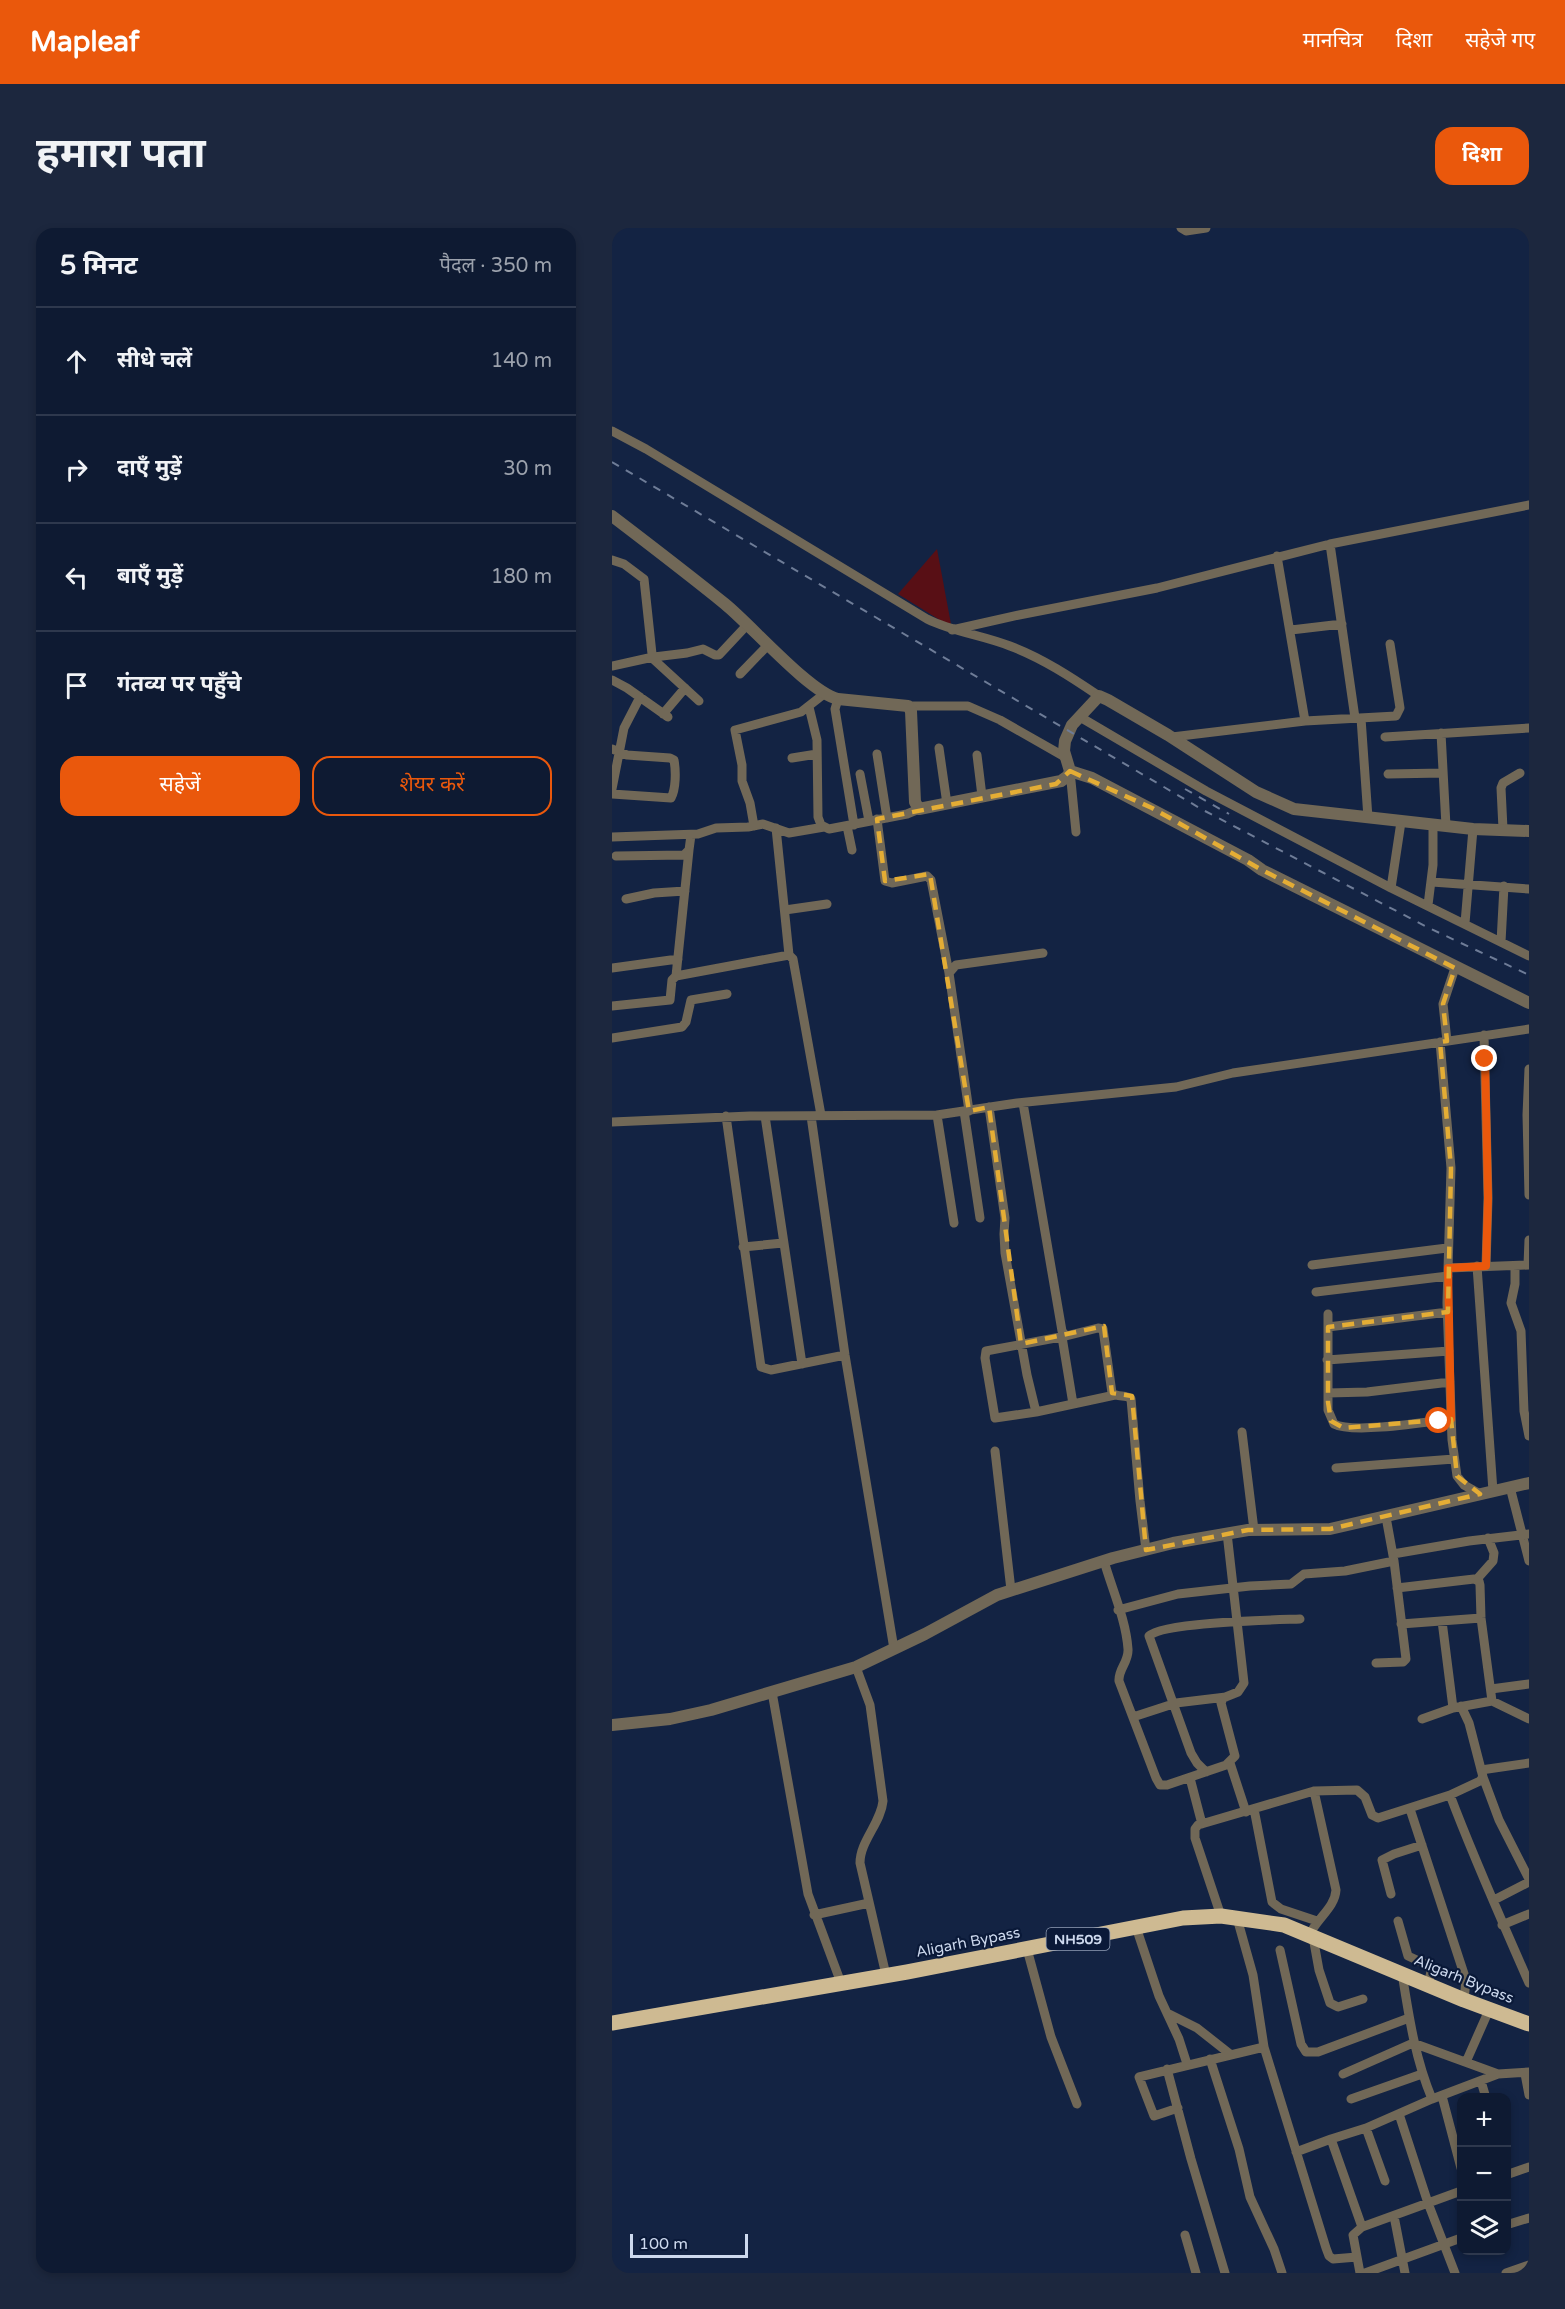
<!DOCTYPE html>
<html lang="hi">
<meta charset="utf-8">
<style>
body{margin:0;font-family:"Varela Round","Noto Sans Devanagari",sans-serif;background:#1c273e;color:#f1f3f6}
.controls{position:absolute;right:18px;bottom:18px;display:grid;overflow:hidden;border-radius:12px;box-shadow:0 3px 9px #0003}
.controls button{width:54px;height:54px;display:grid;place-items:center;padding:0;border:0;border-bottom:2px solid #2e384d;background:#0e1a32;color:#f1f3f6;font:30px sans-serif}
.scale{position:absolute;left:18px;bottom:15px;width:118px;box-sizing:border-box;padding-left:6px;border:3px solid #cdd9ee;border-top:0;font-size:16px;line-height:21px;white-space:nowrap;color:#cdd9ee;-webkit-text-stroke:4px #0a1938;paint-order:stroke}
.stop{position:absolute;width:18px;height:18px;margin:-14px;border:4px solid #ea580c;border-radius:50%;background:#fff}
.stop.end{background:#ea580c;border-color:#fff;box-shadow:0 2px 6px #0008}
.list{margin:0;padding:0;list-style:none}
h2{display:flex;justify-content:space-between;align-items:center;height:78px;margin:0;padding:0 24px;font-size:26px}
h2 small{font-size:20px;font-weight:400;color:#9ba1ac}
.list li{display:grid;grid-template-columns:39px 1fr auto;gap:18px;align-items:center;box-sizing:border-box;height:108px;padding:0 24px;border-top:2px solid #2e384d}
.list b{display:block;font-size:22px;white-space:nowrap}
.list em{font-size:20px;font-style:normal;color:#9ba1ac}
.actions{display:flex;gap:12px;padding:18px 24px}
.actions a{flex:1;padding:14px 0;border:2px solid #ea580c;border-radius:18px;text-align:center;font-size:21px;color:#ea580c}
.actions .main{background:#ea580c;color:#fff}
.icon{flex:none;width:33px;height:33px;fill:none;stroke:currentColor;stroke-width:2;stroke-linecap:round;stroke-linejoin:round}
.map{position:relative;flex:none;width:917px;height:2045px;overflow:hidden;border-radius:18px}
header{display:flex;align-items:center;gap:36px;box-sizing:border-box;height:84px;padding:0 30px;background:#ea580c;color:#fff}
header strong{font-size:28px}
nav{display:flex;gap:33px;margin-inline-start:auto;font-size:21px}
.intro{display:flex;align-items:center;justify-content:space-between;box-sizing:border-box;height:144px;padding:0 36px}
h1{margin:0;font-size:42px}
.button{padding:15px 27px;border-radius:18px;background:#ea580c;color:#fff;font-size:21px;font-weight:700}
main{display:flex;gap:36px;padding:0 36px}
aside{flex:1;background:#0e1a32;border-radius:18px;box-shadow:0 3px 9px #0003}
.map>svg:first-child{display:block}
</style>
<header>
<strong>Mapleaf</strong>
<nav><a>मानचित्र</a><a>दिशा</a><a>सहेजे गए</a></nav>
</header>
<div class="intro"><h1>हमारा पता</h1><a class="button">दिशा</a></div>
<main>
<aside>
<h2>5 मिनट<small>पैदल · 350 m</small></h2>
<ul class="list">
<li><svg class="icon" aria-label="ahead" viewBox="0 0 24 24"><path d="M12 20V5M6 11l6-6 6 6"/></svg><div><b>सीधे चलें</b></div><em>140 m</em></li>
<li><svg class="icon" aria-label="right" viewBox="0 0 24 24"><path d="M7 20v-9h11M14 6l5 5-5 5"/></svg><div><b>दाएँ मुड़ें</b></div><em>30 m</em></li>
<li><svg class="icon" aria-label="left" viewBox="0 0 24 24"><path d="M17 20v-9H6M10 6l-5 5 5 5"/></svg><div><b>बाएँ मुड़ें</b></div><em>180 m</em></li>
<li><svg class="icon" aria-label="arrive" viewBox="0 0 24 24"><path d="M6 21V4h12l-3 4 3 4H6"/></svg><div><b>गंतव्य पर पहुँचे</b></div></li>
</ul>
<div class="actions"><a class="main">सहेजें</a><a>शेयर करें</a></div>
</aside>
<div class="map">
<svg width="917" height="2045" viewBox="0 0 917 2045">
<rect width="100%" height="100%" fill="#132343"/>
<path fill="#580f15" d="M325,321L339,396L331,394L286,366Z"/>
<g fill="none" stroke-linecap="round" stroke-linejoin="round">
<path stroke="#716857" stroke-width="9" d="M569,0L574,3L594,0
M0,203L34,221L315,391C341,404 370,407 398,418C430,430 459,449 487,468
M718,316L743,490
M665,328L693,493
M0,332L12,336L32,351L40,426L42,429L75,425L91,421L103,427H107L136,396
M340,402L407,387L545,360L718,316L917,277
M679,402L730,396
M39,429L87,473
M0,438L41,429
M128,446L156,417
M0,452L15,460L56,489
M226,471L223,481L242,597
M296,478H356L388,492L453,529
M197,479L205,512L206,589L209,597L217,601L295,586L307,581
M51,486L73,460
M468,489L594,563L779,660L917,728
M749,490L756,590
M829,505L834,598
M560,509L693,493L784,488L788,480L778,416
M773,509L917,500
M327,520L335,576
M0,521L15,527L58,530L62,532C64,543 64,561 59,570L0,566
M265,526L275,590
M365,527L370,568
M180,530L205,526
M458,543L464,604
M248,546L257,593
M776,546L831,545
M0,561L12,500L28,469
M265,591L273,653L280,655L315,648L319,652L337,745
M142,598L138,575L130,553V537L123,502L189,484L212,466
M235,598L240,622
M164,600L177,727
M891,601L889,560L891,555L908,545
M0,609L86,606L104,600L136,599L151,596L177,605L212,599
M4,628L72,627L77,622L79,607
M820,654L917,661
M779,660L789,594
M14,671L42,665L73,663
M816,677L821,637V596
M173,682L215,676
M853,695L861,601
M889,714L892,658
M0,740L66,731
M64,748L77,622
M0,778L58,772L60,752L64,748L177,727L181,731L209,887
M872,807L876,970L874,1038
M0,810L70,799L74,794L79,772L115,766
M835,813L831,776L843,740
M828,814L839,940L835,1075L840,1212L845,1248L852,1257L868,1266
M917,841L915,887L917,967
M411,875L450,1103L454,1108L486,1100L491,1101L500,1165C506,1170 514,1166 519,1171L528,1273L534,1322
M377,879L393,990L392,1006L393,1025L415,1147L424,1184
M352,883L368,990
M357,883L337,745L344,737L431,725
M325,887L342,995
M114,888L149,1139L159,1142L233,1127
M153,888L190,1136
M199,888L233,1127L282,1421
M0,894L138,888L325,887L405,875L564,859L621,845L917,801
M131,1019L171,1015
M700,1037L835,1020
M916,1037L917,1012
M865,1038L881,1263
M903,1038V1056L899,1075L909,1103L912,1183L917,1208
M836,1040L917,1037
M704,1064L836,1048
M716,1086V1182L722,1196C741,1206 815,1194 839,1191
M716,1099L836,1084
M454,1108L374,1123L373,1130L383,1190L424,1184L503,1167
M450,1109L461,1176
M715,1132L837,1123
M716,1165L755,1164L838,1154
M630,1204L642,1302
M383,1223L399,1362
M724,1240L842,1231
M898,1259L917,1333
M781,1326L857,1313L917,1306
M492,1333C500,1361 514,1392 516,1421C517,1434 506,1441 507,1453L544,1550L548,1557H555L614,1537L623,1528L609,1475L611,1470L626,1464L632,1455L615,1305
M865,1351L881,1333L882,1325L876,1310
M785,1360L862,1351L867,1353L868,1357L869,1390L880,1473L841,1480L810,1491
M506,1382L566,1366L638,1358L679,1356L692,1346L733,1343L782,1333
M830,1393L841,1480
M789,1396L869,1390
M764,1435L791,1434L794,1431L782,1333L774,1289
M244,1439L258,1477L271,1573C269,1595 248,1613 248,1635L274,1747
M879,1461L917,1456
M160,1464L196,1666L229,1755
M880,1473L917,1491
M521,1489L564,1475L614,1469
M618,1535L634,1584
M869,1542L917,1535
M594,1544L585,1535L579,1525L537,1408C551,1394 662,1392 688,1391
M871,1549L887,1592L917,1651
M578,1550L590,1596
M838,1567C862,1631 890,1693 917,1755
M642,1581L660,1674L669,1681L705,1693
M798,1581L854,1752L852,1772
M779,1666L770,1632L782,1626L810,1617
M882,1672L917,1654
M202,1687L257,1675
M609,1688L583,1610V1601L586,1597L702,1563L745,1562L753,1569L760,1587L766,1590L838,1567L868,1553L871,1549L857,1495L849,1478
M625,1690L641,1747L652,1819L714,2020L717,2028L721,2031L745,2029
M786,1693L796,1728L820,1739L816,1757
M890,1697L917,1686
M524,1699L547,1768L567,1811L575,1836
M697,1708C704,1691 723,1680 724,1662L702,1563
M701,1709L707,1742L718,1775L726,1779L751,1771
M415,1721L439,1809L465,1876
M668,1722L689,1816L694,1824H706L797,1790
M790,1745C797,1789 803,1830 820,1871
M555,1785L585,1800L618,1826
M598,1831L627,1921L638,1969L662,2021L670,2045
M854,1834L877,1782
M555,1841L579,1931L613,2045
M731,1846L801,1815L886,1846
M913,1846L917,1867
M869,1853L874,1870
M830,1868L849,1940
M739,1871L810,1846
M566,1880L542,1888L527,1849L652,1819
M787,1886L816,1975L843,2045
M754,1900L773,1953
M684,1924L719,1911
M894,1947L917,1939
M782,1988L793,2045
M894,1997L917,1990
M750,1999L719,1911L754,1900L820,1871L886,1846L917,1844
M573,2007L584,2045
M748,2045L741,2007L750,1999L849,1963
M753,2045L849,2010
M894,2045L917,2037"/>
<path stroke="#716857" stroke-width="12" d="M0,288C38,317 76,346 113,376C139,397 198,465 226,471L296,478L299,483L303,574L307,581L449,553L456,548L458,543L452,523L453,513L460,497L487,468L496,472L556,507L644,564L682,581L861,601L917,603
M458,543L480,550L636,632L650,642L917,775
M0,1497L58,1491L99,1482L244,1439L313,1406L385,1367L501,1330L561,1315L636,1302L718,1301L917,1255"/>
<path stroke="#ceba92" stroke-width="15" d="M0,1795L295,1744L571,1690L609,1688L672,1697L852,1772L917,1796"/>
<path stroke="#6e7c97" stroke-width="2" stroke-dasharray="8 8" stroke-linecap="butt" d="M0,234L591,582L817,700L917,747
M573,561L617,586"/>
</g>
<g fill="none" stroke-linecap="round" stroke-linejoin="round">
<path stroke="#ea580c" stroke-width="8" d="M827,1193L839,1191L836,1040L874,1038L876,970L873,831"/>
</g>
<path fill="none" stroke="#e4ad35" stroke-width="4.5" stroke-dasharray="12 8" stroke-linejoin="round" d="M458,543L540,580L650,642L843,740L831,776L835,813L828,814L839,940L836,1084L716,1099V1174L719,1193L732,1200L839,1191L845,1248L868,1266L718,1301L636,1302L534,1322L520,1168L500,1165L492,1098L409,1116L377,879L357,883L318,646L273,653L265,591L444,556Z"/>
<g text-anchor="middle" stroke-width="4.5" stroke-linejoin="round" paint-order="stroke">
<rect fill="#0a1938" stroke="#929fb7" stroke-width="1.5" x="434.5" y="1700" width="63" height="22" rx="4.5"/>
<g font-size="14" font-weight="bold" fill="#cdd9ee">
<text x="466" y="1716">NH509</text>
</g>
<g font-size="15" fill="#cdd9ee" stroke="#0a1938">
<text transform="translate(356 1714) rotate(-11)" y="5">Aligarh Bypass</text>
<text transform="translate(852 1751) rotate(22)" y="5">Aligarh Bypass</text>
</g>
</g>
</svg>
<div class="controls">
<button>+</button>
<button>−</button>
<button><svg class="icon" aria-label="layers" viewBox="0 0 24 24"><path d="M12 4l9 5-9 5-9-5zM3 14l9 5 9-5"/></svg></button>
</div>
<div class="scale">100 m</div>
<div class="stop" style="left:827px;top:1193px"></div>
<div class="stop end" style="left:873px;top:831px"></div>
</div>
</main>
